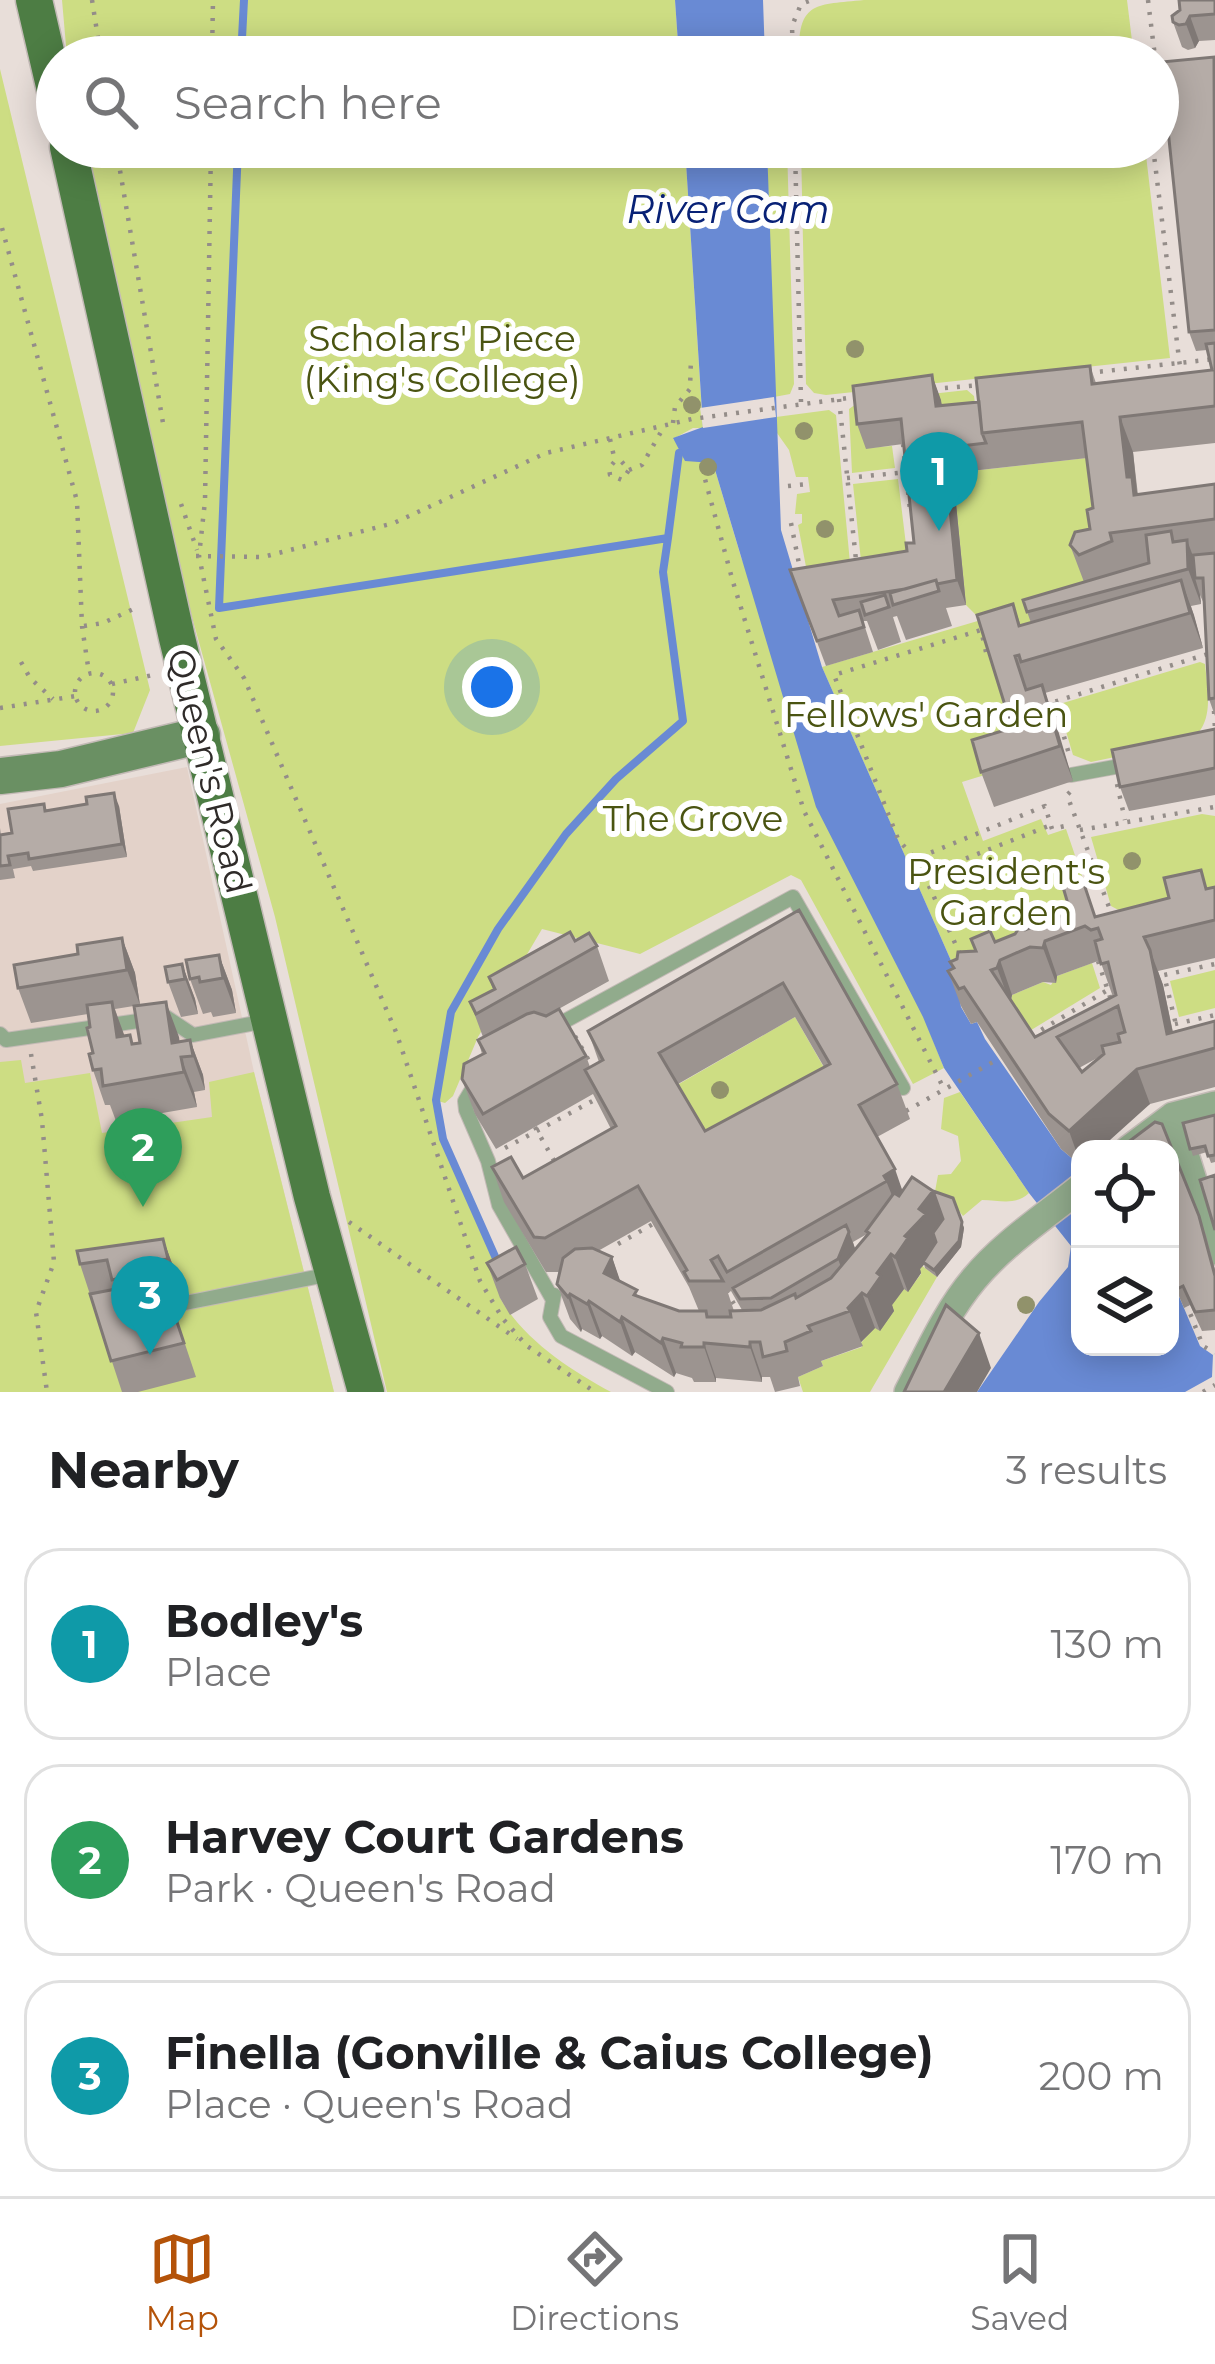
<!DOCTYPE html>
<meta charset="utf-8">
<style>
body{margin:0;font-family:Montserrat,sans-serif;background:#f6f6f6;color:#202124}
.controls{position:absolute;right:36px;bottom:36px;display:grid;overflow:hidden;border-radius:24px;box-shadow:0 6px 30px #0003}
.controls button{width:108px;height:108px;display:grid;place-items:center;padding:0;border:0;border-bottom:3px solid #e0e0e0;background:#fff;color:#202124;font:60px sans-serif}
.you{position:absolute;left:492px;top:687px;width:42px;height:42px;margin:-30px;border:9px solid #fff;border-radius:50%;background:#1a73e8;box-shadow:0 0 0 18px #1a73e833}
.badge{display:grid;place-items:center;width:78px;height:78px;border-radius:50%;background:#b45309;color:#fff;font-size:39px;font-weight:700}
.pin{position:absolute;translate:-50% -99px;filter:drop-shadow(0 3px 6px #0008)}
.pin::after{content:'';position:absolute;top:63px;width:42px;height:36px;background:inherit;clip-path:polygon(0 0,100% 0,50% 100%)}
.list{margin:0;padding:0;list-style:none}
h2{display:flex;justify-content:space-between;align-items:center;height:156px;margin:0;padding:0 48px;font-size:51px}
h2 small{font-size:39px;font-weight:400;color:#757577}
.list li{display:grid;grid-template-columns:78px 1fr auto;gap:36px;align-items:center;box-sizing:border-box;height:192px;margin:0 24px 24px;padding:0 24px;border:3px solid #e0e0e0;border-radius:36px}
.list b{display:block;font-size:45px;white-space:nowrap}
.list p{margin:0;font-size:39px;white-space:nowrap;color:#757577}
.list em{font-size:39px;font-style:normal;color:#757577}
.icon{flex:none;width:66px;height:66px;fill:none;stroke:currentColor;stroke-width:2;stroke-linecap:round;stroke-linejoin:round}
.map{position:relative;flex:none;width:1215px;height:1392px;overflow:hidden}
.search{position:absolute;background:#fff;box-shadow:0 6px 30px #0003;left:36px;right:36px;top:36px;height:132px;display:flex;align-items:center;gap:30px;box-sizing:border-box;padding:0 42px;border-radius:66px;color:#757577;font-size:45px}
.sheet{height:804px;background:#fff}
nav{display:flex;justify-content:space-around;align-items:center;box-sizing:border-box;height:168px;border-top:3px solid #e0e0e0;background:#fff;font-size:33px;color:#757577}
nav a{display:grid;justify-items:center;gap:6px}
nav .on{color:#b45309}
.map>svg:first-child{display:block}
</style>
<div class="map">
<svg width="1215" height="1392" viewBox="0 0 1215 1392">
<rect width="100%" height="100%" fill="#e8ded9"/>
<path fill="#e3d2c9" d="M187,767L254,1072L334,1392H0V804Z"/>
<path fill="#cddd83" d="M62,0H675L679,57H67Z
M864,0H1127L1134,57H799C798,1 815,5 864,0Z
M0,69L150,690L133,733L0,746Z
M80,147H685L703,428H693L673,439L713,463L741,557L944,1068L913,1084L801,880L791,875L640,954L542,929L478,1037L453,1096L445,1103L438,1101L444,1138L510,1292L500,1298C523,1339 570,1370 611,1392H387L275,917L145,447Z
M767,147H787L794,384L790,394L774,397Z
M801,147H1145L1170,358L826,395L814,393L806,384Z
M967,390L974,396L978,428L866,448L892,446L895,468L852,473L849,409L859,402Z
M829,410L836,415L850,563L807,572L798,525L802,523V514H795L797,494L810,492L808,477H796L789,450L777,433L776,417Z
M1095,457L1123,568L1158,563L1036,635L1024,763L962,782L983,841L1041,819L1048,835L1066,829L1093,908L956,972L822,667L981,620L966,605L953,473Z
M898,479L907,553L861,561L853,484Z
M1200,662L1205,664C1208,694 1215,726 1187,742L1091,762L1073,755L1060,711L1063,703Z
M1202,814L1215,816V890L1124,913L1111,906L1091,837Z
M1092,963L1100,988L1023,1035L1010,1003L1012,995L1043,982L1051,985L1057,976Z
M1215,970V1008L1179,1017L1170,981Z
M795,1017L842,1099L718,1166L672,1088Z
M21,1060L25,1083L90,1073L102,1133L212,1117L209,1082L254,1072L334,1392H0V1062Z
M960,1092L1029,1193C1015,1206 1000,1200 982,1200L963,1216L951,1201L934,1197L938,1175L951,1174L961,1161L958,1136L941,1129L944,1098Z
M921,1265L937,1277L870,1392H803L798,1377L823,1366L821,1361L862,1347L861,1343L904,1289L908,1291L921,1274L918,1270Z"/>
<path fill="#698ad4" d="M675,0H763L765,57H679Z
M685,147H767L781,530L822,667L956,972L961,1007L971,1024L977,1022L985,1039L1061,1149L1080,1165V1347H1170V1275L1200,1346L1213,1355L1212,1377L1185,1392H977L1039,1302L1068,1267L1071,1246L1029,1193L944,1068L923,1017L816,807L713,463L685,461L673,438L703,427Z"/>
<path fill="#e8ded9" d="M774,397L776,417L703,428L700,408Z"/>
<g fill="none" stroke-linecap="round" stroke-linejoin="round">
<path stroke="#698ad4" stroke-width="8" d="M241,57L244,0
M238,147L219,608L668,538L679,453
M498,1263L443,1139L436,1100L451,1012L498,929L566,834L616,779L683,721L663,572L668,538"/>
<defs>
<path id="lane" d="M1071,775L1131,764
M552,1028L793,897L903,1088
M0,1034L6,1040L166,1017L193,1035L266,1021
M477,1081L465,1101L466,1110L488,1161L499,1205L552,1298
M554,1295L550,1317L561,1336L667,1392
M165,1307L331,1274"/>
<path id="street" d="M1173,1116L1215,1251
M1129,1149L1173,1116L1215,1105
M908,1392C928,1354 946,1312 974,1279C1003,1244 1044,1217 1080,1188"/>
<path id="secondary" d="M0,776L61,769L202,735"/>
<path id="primary" d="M34,0L57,99
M68,147L177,638L312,1197L366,1392"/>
</defs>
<use href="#lane" stroke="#c3bab6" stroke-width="16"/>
<use href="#street" stroke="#c3bab6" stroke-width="30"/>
<use href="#secondary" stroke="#c3bab6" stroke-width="39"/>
<use href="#primary" stroke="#c3bab6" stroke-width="39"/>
<path stroke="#948d89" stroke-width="4.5" stroke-dasharray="3 9" stroke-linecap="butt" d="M92,0L101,57
M1148,0L1155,57
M212,57L213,0
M793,57L792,26L801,4L812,0
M116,147L163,423
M211,147L205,501L199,556L216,639L244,678L396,1032L480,1281L503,1319L527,1346L595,1392
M795,147L801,402
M1153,147L1181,375
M2,228L77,501L82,626L89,673
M1088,373L1215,359
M933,389L981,385
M839,399L856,560
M673,423L675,407L690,389L691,357
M610,439L615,461L609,468L610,475L622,480L629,470L621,461H615
M903,444L910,510
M702,468L733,582L804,811L945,1091
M629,470L642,465L665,425
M847,478L907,472
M788,486L809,484
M181,504L197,550
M791,523L801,574
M196,556L263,557L394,523L546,453L692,419L856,397
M84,626L103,623L140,606
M986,652L981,630L834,675L898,839L915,859L1045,806L1052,829L1065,826
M21,662L30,678L53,699
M75 692a19 19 0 1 1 38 0a19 19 0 1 1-38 0Z
M112,684L153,675
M1054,702L1069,754
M1044,705L1211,653
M0,708L76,696
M1214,711L1215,729
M1117,784L1125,820
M1070,792L1067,795L1112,915
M1080,830L1215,807
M960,954L924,875L1051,825
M1098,961L1111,1000
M1175,1024L1215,1015
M1178,1033L1164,975L1215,964
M575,1036L593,1068
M1031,1036L1111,988
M31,1054L42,1120L54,1262L36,1312L47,1392
M906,1111L1000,1058
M535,1127L556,1164
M505,1148L600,1097
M349,1222L517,1339
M618,1244L653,1224
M726,1291L739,1312
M1186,1303L1203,1346L1215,1353
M1203,1392L1215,1385"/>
<use href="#lane" stroke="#91ab8c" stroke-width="14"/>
<use href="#street" stroke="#91ab8c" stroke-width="27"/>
<use href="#secondary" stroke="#6a9063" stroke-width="36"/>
<use href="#primary" stroke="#4d7d44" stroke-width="36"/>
</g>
<g fill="#91926b">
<circle cx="855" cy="349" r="9"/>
<circle cx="692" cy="405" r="9"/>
<circle cx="804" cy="431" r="9"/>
<circle cx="708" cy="467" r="9"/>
<circle cx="825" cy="529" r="9"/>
<circle cx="1132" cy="861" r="9"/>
<circle cx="720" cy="1090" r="9"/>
<circle cx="1026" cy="1305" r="9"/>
</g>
<path fill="#9c9490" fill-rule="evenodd" d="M1215,0V40L1199,41L1195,48L1188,50L1182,47L1173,22L1180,10Z
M1215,60V443L1133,452L1138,495L1215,484V716L1209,699L1205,606L1200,595L1201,604L1191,606L1203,648L1045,693L1073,781L994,807L981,772L1012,728L1013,604L1021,626L1031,623L1023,600L1084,582L1070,545L1090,529L1093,508L1087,458L953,473L966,605L946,608L952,626L906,640L897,616L893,617L901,642L878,650L867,621H863L873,652L826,666L790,570L907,551L914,543L903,444L866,449L857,424L932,375L942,405L979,402L1090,366L1096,383L1212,370L1207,350L1196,351L1189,332Z
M1215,729V795L1129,811L1120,787Z
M44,804L46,811L119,806L127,857L33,871L31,866L13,869L15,878L0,880V828L1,835L12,833Z
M1215,887V958L1158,971L1163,985L1173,1032L1215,1021V1087L1150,1104L1080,1149V1165L1061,1149L977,1022L971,1024L961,1006L948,971L953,969L950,962L1025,930L1096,916ZM1098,961L1101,963L1113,997L1035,1037L1011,1000L1012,995L1043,982L1056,983L1057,976ZM1101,1056L1082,1072L1079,1068Z
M799,910L897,1084L910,1119L877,1137L902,1190L933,1191L953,1198L964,1228L961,1247L937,1277L925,1268L924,1264L920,1269L921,1273L908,1292L904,1289L892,1305L894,1311L880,1331L875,1328L861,1342L863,1346L821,1361L823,1366L798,1377L800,1386L775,1392L770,1377H762V1382L716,1378V1382H694L692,1378L676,1373L674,1377L635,1352L632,1356L602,1336L600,1339L582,1329L581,1332L570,1319L557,1284L560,1272H546L504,1202L492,1167L523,1178L611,1129L593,1094L496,1149L475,1114L462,1079L482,1054L478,1040L483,1037L470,1002L493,990L489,977L575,941L597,946L609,981L555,1011L586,1056L590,1067L599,1062L588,1031ZM795,1017L824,1067L705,1131L678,1084ZM651,1221L689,1287L699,1311H679L639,1296L620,1282L612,1257L598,1251ZM867,1234V1236L855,1249L853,1242ZM731,1291L742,1310L734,1311L728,1293Z
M122,938L135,973L140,1005L115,1009L124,1036L134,1044L140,1043L166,1002L179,1042L190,1040L203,1075L205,1090L194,1092L197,1107L116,1121L110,1105H105L93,1070V1053L88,1014L31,1023L18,988L78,954Z
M219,955L232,990L236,1013L213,1017L211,1012L203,1014L190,979Z
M182,964L195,999L198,1014L181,1017L168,982Z
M1215,1115V1162L1211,1163L1207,1152L1193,1156L1183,1123Z
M1170,1149L1206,1235L1215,1269V1330L1202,1331L1190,1305L1184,1308L1170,1275Z
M163,1239L176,1274L180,1294L169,1296L196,1377L138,1392H122L80,1264Z
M487,1263L525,1264L538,1299L510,1315L500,1298Z"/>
<path fill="#7f7875" d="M1190,16L1199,41L1195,48L1186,24Z
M932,375L941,400L945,430L936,406Z
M1120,417L1133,452L1137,492L1145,512L1147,530L1127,477Z
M944,448L953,473L966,605L957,580Z
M1187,540L1200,575L1195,578L1200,595L1201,604L1188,569Z
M1181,580L1194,615L1203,648L1190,613Z
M1042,685L1055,720L1073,781L1060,746Z
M114,793L119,806L127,857L122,844Z
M122,938L135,973L140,1005L127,970Z
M1045,941L1057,976L1056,983L1043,948Z
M1150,950L1163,985L1178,1058L1167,1034Z
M219,955L232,990L236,1013L223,978Z
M1000,960L1012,995L1010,1003L997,968Z
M182,964L195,999L198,1014L185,979Z
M112,1002L125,1037H117Z
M166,1002L179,1037L182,1060L194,1092L197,1107L172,1043Z
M190,1040L203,1075L205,1090L193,1056Z
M1137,1069L1150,1104L1100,1149H1080V1162L1069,1131Z
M895,1169L907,1204L898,1210L884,1176Z
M933,1191L945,1226L939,1249L920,1269L921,1273L908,1292L895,1257L919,1209Z
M962,1222L964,1228L961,1247L937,1277L934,1270Z
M849,1232L856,1251L845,1278L838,1259Z
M163,1239L176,1274L180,1294L168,1259Z
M891,1254L904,1289L892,1305L894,1311L880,1331L867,1296L877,1273Z
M612,1257L624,1292L604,1273Z
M862,1293L875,1328L861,1342L848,1308Z
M570,1294L582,1329L581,1332L568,1297Z
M589,1301L602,1336L600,1339L587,1304Z
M622,1317L635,1352L632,1356L620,1322Z
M979,1333L991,1368L977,1392H944Z
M663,1338L676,1373L674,1377L661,1343Z
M750,1342L762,1377V1382L750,1347Z
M704,1343L716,1378V1382L704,1347Z"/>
<path fill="#b5aca7" stroke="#7f7875" stroke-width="3" fill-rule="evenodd" d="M1179,0H1215V14L1190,16L1186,24L1179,25L1173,22L1172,16L1180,10Z
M1214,57L1215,330L1189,332L1161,62Z
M1215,343V406L1120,417L1127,477H1132L1134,495L1215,484V519L1110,533L1112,541L1079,555L1070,545L1075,532L1090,529L1087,510L1093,508L1082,422L982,433L976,378L1090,366L1092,384L1212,370L1206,344Z
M932,375L936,406L979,402L982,433L986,443L944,448L957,580L937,584L936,580L905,589L833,600L839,616L859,610L864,627L817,641L790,570L907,551L906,543H914L901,419L857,424L853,386Z
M1171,531L1173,542L1187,540L1188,569L1027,612L1023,600L1149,563L1146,535Z
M1215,553V698L1209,699L1203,578H1195L1193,555Z
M936,580L939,591L893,605L890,593Z
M1181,580L1190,613L1021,662L1019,655L1015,656L1026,690L1042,685L1060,746L981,772L972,740L1012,728L977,615L1013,604L1019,626Z
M885,595L889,607L865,615L861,602Z
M1215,729V768L1120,787L1112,750Z
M114,793L122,844L29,859L28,853L8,856L10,865L0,866V835L12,833L8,809L44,804L45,811L87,804L86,797Z
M1201,870L1206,889L1215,887V920L1144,937L1150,950L1167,1034L1215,1021V1048L1137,1069L1069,1131L1049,1114L964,987L959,989L948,971L954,968L950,962L957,959L958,952L976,951L971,939L990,931L995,942L1015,934L1019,928L1025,930L1063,915L1060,910L1068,904L1063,887L1083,881L1095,917L1169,898L1164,878ZM1085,926L1091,930L1098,928L1102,939L1095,941L1098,953L1101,964L1108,962L1116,995L1035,1037L991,970L997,968L1000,960L1030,947L1043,948L1045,941ZM1118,1006L1125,1032L1118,1034L1120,1042L1102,1046L1104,1054L1082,1072L1057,1037Z
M799,910L897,1084L859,1105L895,1169L884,1176L887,1181L727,1272L718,1256L711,1260L723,1281H689L684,1272L687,1270L638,1186L545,1238L534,1237L492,1167L511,1157L523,1178L616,1126L585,1070L603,1060L588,1031ZM783,983L830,1064L705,1131L659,1053Z
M570,932L575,941L589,933L597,946L476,1014L470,1002L495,989L489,977Z
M122,938L127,970L18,988L14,965L78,954L77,945Z
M219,955L223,978L200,982L199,977L190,979L186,960Z
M182,964L185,979L168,982L165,967Z
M112,1002L117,1037L130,1035L132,1044L140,1043L134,1006L166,1002L172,1043L190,1040L193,1056L181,1057L184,1072L103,1086L101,1069L93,1070L89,1054L93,1053L87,1028L90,1027L87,1005Z
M559,1009L586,1056L483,1114L462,1079L464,1064L485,1053L478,1040L527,1014L534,1012L546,1016Z
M1215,1115V1155L1208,1156L1205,1146L1190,1149L1183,1123Z
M1155,1122L1162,1124L1199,1216L1215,1276V1310L1195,1312L1183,1286L1177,1289L1170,1272V1149H1119Z
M1215,1175V1230L1200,1180Z
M912,1177L933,1191L919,1209L926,1214L905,1236L908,1238L895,1257L891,1254L877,1273L881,1276L867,1296L862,1293L848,1308L850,1311L808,1326L811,1331L785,1342L787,1351L763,1357L760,1342H750V1347L704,1343V1347H681L682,1343L663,1338L661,1343L622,1317L620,1322L589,1301L587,1304L570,1294L568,1297L557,1284L563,1258L575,1249L592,1248L612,1257L604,1273L637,1290L634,1295L679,1311H706L707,1317H731L730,1311L761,1310L795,1294L796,1298L831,1278L869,1233L866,1231L894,1193L899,1196Z
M933,1191L953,1198L962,1222L959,1241L934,1270L923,1262L936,1242L933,1233L943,1219Z
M846,1225L849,1232L838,1259L771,1298L740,1299L733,1288Z
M163,1239L168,1259L133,1264L135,1274L112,1280L107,1260L80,1264L77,1251Z
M516,1247L525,1264L497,1280L487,1263Z
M163,1280L184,1343L111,1361L90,1294Z
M946,1305L979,1333L944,1392H904Z"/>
<g text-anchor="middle" stroke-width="12" stroke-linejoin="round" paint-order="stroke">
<g font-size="36" fill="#4a5411" stroke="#fff">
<text x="442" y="351">Scholars' Piece<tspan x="442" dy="41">(King's College)</tspan></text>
<text x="926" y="727">Fellows' Garden</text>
<text x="693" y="831">The Grove</text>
<text x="1006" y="884">President's<tspan x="1006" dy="41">Garden</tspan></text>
</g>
<g font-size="36" fill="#2f2b29" stroke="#fff">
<text transform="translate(210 771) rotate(76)" y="13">Queen's Road</text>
</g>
<g font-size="39" font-style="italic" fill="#082176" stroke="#fff">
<text x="728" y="223">River Cam</text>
</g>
</g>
</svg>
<div class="controls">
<button><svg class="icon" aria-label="locate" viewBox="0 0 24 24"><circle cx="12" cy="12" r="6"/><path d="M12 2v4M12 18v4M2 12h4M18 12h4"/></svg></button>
<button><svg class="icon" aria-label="layers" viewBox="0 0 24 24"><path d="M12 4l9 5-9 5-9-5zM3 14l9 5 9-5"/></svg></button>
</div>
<div class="you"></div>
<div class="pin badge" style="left:939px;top:531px;background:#0f9aa8">1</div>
<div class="pin badge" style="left:143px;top:1207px;background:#2e9e5b">2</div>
<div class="pin badge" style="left:150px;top:1355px;background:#0f9aa8">3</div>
<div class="search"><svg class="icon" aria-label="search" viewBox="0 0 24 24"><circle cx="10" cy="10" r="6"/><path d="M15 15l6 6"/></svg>Search here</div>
</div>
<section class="sheet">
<h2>Nearby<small>3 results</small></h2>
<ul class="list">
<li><span class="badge" style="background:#0f9aa8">1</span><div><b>Bodley's</b><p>Place</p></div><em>130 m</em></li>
<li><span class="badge" style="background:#2e9e5b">2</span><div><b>Harvey Court Gardens</b><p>Park · Queen's Road</p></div><em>170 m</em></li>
<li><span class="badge" style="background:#0f9aa8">3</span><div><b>Finella (Gonville &amp; Caius College)</b><p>Place · Queen's Road</p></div><em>200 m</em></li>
</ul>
</section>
<nav>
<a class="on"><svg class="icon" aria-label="map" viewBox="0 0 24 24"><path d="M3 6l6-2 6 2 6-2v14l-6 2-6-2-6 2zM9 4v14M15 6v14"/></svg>Map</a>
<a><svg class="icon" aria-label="directions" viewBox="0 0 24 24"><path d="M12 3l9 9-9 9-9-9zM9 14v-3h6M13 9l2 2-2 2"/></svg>Directions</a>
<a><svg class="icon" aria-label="saved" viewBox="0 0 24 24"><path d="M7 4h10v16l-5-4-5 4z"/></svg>Saved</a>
</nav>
